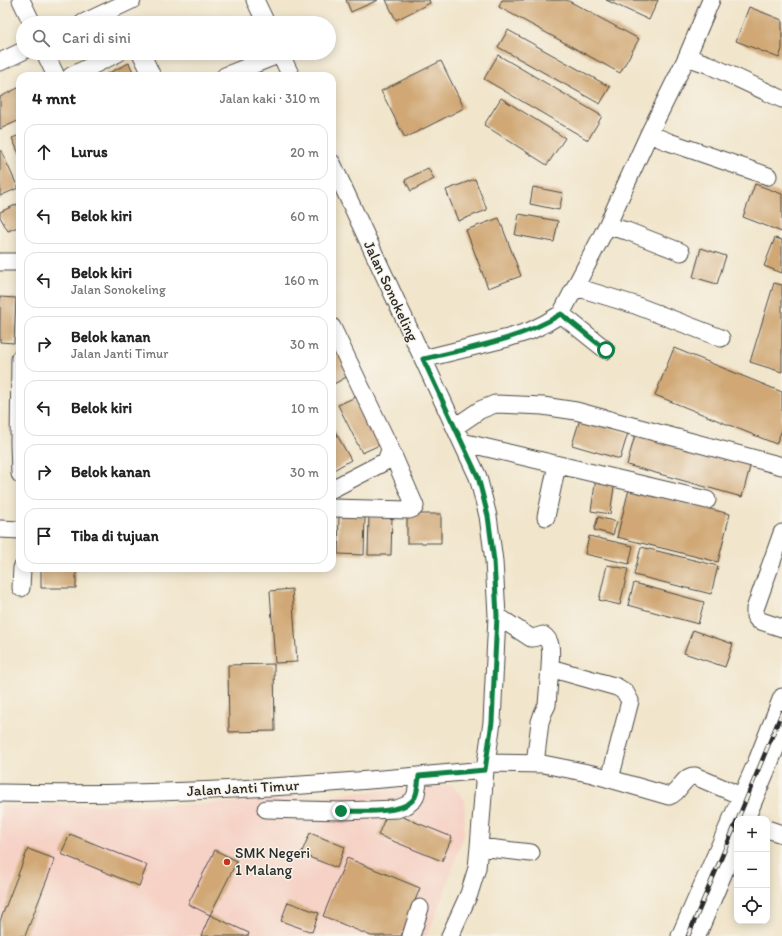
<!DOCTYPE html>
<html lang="id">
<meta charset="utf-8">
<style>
body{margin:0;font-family:Itim,sans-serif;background:#f2f2f2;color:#222}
.controls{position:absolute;right:12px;bottom:12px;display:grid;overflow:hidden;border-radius:8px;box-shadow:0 2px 10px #0003}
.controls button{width:36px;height:36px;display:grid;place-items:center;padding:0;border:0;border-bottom:1px solid #e0e0e0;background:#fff;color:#222;font:20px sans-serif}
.stop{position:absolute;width:12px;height:12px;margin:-9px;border:3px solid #0b8043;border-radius:50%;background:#fff}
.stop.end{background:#0b8043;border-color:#fff;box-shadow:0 1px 4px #0008}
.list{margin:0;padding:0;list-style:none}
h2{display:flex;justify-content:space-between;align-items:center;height:52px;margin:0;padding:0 16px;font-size:17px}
h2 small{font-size:13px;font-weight:400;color:#767676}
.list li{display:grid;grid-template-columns:26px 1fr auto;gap:12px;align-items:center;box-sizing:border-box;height:56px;margin:0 8px 8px;padding:0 8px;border:1px solid #e0e0e0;border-radius:12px}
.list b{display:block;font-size:15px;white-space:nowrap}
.list p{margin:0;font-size:13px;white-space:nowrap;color:#767676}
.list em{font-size:13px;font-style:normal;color:#767676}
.icon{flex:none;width:22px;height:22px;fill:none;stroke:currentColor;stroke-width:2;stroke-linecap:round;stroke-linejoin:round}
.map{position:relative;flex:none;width:782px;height:936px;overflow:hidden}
.search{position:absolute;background:#fff;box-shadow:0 2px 10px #0003;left:16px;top:16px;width:320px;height:44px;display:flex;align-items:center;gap:10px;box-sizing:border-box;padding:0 14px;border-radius:22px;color:#767676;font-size:15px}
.panel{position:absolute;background:#fff;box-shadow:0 2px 10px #0003;left:16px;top:72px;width:320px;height:500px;border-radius:12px}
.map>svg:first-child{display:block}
</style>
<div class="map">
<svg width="782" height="936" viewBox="0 0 782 936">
<rect width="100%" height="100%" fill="#f7f3e8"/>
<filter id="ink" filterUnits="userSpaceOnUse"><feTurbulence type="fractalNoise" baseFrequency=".025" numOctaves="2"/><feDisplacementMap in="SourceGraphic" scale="8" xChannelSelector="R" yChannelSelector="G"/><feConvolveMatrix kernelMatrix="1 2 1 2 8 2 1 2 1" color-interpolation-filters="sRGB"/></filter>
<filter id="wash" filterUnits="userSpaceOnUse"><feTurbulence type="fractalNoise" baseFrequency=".012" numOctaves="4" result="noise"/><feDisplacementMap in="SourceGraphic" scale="16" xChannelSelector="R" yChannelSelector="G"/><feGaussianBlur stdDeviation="0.9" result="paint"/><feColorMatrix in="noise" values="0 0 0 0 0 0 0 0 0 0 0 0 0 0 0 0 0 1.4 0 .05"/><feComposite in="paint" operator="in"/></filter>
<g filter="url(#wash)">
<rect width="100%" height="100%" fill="#f1e5cb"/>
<path fill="#f6d1c5" d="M452,785L465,800L464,834L445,891L427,936H0V806L194,805Z"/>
<g id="blocks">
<path fill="#d0a774" d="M346,0H378L351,12Z
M386,0H429L430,3L396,20Z
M502,0H567L639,39L620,73L499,7Z
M606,0H658L649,20Z
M749,7L782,20V49L779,58L736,41Z
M508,30L610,87L600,104L498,47Z
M498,55L602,116L588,140L484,79Z
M441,61L464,108L405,138L381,91Z
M129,63L135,76H103Z
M20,87V120L0,129V97Z
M501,98L565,138L547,165L484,125Z
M20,135V156L12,138Z
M1,150L18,188L0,196V151Z
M428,168L434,179L411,191L405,180Z
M475,179L487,210L458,221L446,190Z
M755,184L782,194V232L743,217Z
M533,187L563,193L559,210L530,204Z
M20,203V226L8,231L0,217V212Z
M519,214L558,221L554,242L515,235Z
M499,218L521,276L488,288L466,230Z
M775,238L782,240V273L764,266Z
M701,248L726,256L717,284L693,277Z
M774,283L782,285V372L750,362Z
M0,297L16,298L14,343L0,342Z
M332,339L350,375L332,385Z
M674,348L782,392V430L776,444L655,395Z
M360,395L384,443L362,453L338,405Z
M580,419L628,433L620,459L572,445Z
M332,426L351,460L332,471Z
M636,431L751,463L742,497L627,465Z
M596,478L615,481L610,514L591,511Z
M629,489L730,514L718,562L617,537Z
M407,514H441V543H407Z
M339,515L365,516L364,555L338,554Z
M369,517L392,518L391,555H368Z
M598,517L617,522L613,535L594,530Z
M589,536L633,546L629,564L585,554Z
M641,547L718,566L711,594L634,575Z
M607,565L628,569L620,605L599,600Z
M41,568H76V588H41Z
M634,583L704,602L698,624L628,605Z
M292,589L297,662L275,663L270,591Z
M693,630L733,644L725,667L684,653Z
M274,664L275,731L229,732L228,665Z
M388,811L452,837L442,861L378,835Z
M310,833L345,847L337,868L301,854Z
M70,834L147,865L139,886L61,854Z
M28,849L55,859L25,936H0V921Z
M215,850L237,861L210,915L188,904Z
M347,858L420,888L401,936H371L323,916Z
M288,902L319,913L312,932L281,921Z
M210,915L249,933L248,936H201Z"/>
</g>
</g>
<g filter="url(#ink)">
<use href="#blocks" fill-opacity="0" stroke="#494743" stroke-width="1"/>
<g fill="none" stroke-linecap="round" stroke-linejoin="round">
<defs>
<path id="minor" d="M21,0L32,23
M255,0L266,23
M83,23L132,0
M45,53L56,76
M141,53L152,76
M280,53L291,76
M687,57L707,64L782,99
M0,62L23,51
M71,76L118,53
M225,76L280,54
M649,134L669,142L768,176
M332,163L478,477L488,516L494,561L497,616L492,722L485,770L479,847L477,868L469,894L450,936
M607,226L627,231L681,252
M0,262H20
M576,287L635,305L721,338
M561,314L606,350
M332,327L389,446L415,506L414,508L409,510L332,508
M20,358L19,443L20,474
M423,359L508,338L530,331L546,323L561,314L607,226L649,134L687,57L711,0
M455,427L480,410L495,404L543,406L576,411L782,466
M462,442L707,500
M332,489L386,461L390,450L389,446
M546,517L557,465
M0,529L20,530
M782,533L755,609V616L758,620L782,628
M21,588L22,568
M497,616L531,638H533L543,635C554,642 550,656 550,668
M486,763L543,764L593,774L669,796C680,793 683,775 695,776L741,796
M535,764L540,722L543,713L547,705L550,668L617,687L625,692L630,701L610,779
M0,793C162,797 324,785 485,770
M266,809L341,811L397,809L407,805L414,799L416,794L419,776
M746,819L782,733
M767,829L782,834
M479,847L531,853
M411,936L420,908
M680,936L757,761L782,697
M697,936L737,841"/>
</defs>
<use href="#minor" stroke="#494743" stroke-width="19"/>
<use href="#minor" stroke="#fff" stroke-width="17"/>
<defs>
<path id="rail" d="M738,819L782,712
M688,936L737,821"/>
</defs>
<use href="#rail" stroke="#2b2b2b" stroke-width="4.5"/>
<use href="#rail" stroke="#f7f3e8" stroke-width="3" stroke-dasharray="9" stroke-linecap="butt"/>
</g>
</g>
<g fill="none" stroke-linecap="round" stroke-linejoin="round" filter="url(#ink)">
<path stroke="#0b8043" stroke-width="5" d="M341,811C359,811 405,815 415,797C418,791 418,783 419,776L485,770L492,722L497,616L494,561L488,516L478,477L423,359C469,348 520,340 561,314L606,350"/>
</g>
<circle fill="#c8321e" stroke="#f7f3e8" stroke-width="1.5" cx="227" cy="862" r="4"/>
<g text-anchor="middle" stroke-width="3" stroke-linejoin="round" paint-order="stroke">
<g font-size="15" fill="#2b2b2b" stroke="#f7f3e8">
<text transform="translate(391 291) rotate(65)" y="5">Jalan Sonokeling</text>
<text transform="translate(243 788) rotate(-3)" y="5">Jalan Janti Timur</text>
</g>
<g font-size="15" fill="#2b2b2b" stroke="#f7f3e8" text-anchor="start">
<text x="235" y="858">SMK Negeri<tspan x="235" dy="17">1 Malang</tspan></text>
</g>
</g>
</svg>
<div class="controls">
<button>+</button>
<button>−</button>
<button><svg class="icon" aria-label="locate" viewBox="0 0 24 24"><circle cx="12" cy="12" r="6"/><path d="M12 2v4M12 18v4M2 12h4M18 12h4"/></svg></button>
</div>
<div class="stop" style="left:606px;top:350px"></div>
<div class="stop end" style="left:341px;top:811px"></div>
<div class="search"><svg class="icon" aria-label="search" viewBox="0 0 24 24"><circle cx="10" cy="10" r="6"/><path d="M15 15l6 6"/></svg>Cari di sini</div>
<section class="panel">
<h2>4 mnt<small>Jalan kaki · 310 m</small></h2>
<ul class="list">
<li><svg class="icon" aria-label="ahead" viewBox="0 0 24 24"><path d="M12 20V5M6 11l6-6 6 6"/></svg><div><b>Lurus</b></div><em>20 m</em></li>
<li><svg class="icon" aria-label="left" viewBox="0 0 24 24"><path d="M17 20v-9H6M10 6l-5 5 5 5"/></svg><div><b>Belok kiri</b></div><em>60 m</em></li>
<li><svg class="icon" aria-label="left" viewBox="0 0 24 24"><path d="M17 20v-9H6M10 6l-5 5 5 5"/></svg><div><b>Belok kiri</b><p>Jalan Sonokeling</p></div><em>160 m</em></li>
<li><svg class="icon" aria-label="right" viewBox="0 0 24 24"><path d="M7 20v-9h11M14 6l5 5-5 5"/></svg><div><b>Belok kanan</b><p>Jalan Janti Timur</p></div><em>30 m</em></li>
<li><svg class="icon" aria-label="left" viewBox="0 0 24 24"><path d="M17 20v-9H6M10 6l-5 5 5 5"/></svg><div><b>Belok kiri</b></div><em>10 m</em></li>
<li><svg class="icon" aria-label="right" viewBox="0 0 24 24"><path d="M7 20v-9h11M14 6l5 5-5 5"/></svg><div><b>Belok kanan</b></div><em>30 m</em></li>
<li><svg class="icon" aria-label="arrive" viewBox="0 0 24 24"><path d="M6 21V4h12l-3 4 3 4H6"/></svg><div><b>Tiba di tujuan</b></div></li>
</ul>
</section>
</div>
